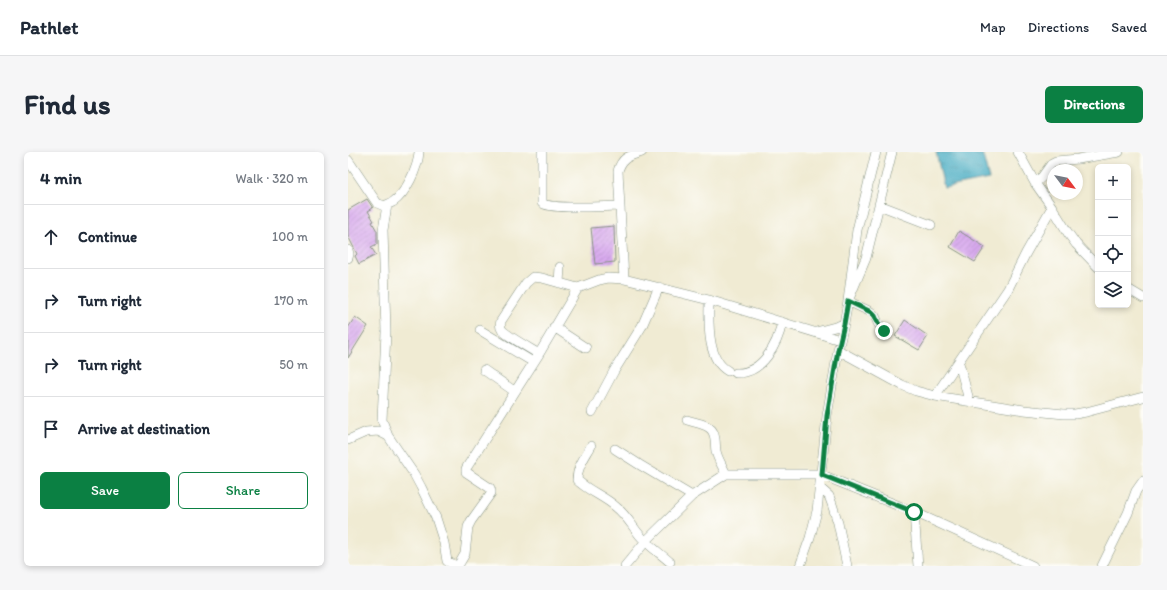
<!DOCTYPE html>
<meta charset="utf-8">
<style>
body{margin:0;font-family:Itim,sans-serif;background:#f6f6f7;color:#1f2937}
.controls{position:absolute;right:12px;top:12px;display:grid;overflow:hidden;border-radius:6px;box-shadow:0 2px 6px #0003}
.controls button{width:36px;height:36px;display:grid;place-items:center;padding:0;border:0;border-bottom:1px solid #e0e1e3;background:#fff;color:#1f2937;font:20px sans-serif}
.compass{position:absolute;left:699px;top:12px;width:36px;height:36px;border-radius:50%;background:#fff;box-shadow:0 2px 6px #0003;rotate:122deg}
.stop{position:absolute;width:12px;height:12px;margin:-9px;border:3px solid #0b8043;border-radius:50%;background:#fff}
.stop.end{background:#0b8043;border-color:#fff;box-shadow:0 1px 4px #0008}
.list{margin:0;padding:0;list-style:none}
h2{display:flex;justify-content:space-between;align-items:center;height:52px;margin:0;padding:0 16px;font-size:17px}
h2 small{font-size:13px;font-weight:400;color:#747a83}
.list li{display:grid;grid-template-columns:26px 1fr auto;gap:12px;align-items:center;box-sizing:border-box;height:64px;padding:0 16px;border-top:1px solid #e0e1e3}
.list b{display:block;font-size:15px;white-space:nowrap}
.list em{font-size:13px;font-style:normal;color:#747a83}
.actions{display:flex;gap:8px;padding:12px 16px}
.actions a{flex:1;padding:9px 0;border:1px solid #0b8043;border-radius:6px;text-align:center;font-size:14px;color:#0b8043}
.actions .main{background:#0b8043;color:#fff}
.icon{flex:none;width:22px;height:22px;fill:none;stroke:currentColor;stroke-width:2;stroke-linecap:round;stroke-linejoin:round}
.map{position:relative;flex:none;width:795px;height:414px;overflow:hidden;border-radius:6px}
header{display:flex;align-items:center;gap:24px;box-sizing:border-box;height:56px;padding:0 20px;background:#fff;border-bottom:1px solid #e0e1e3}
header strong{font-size:19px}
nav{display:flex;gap:22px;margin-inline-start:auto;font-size:14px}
.intro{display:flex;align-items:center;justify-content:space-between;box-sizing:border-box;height:96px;padding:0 24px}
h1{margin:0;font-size:28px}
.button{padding:10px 18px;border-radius:6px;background:#0b8043;color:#fff;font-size:14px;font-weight:700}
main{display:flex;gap:24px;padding:0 24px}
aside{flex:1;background:#fff;border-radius:6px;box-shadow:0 2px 6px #0003}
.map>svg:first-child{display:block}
</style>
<header>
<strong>Pathlet</strong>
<nav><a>Map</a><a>Directions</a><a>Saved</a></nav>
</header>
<div class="intro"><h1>Find us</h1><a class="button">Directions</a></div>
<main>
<aside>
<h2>4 min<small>Walk · 320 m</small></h2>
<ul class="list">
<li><svg class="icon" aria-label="ahead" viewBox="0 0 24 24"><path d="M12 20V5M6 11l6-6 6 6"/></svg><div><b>Continue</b></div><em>100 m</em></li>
<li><svg class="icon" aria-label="right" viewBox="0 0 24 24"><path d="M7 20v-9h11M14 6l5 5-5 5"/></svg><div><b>Turn right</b></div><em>170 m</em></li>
<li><svg class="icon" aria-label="right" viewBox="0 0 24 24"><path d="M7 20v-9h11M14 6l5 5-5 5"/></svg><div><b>Turn right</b></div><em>50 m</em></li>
<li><svg class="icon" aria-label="arrive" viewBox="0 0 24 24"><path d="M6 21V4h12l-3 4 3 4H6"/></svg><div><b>Arrive at destination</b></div></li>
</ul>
<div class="actions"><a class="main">Save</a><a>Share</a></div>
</aside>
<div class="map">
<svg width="795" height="414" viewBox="0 0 795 414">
<defs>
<pattern id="water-ripples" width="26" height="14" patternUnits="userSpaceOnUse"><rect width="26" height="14" fill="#41a9c1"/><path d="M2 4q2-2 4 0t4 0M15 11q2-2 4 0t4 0" fill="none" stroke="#368b9e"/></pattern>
<pattern id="building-hatch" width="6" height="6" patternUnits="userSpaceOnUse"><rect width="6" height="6" fill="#d9aaef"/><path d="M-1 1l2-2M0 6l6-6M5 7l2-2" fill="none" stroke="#af8cc2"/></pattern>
</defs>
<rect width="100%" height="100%" fill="#fdfcf7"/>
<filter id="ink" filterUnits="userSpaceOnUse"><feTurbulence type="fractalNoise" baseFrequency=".025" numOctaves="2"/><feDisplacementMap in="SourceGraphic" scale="8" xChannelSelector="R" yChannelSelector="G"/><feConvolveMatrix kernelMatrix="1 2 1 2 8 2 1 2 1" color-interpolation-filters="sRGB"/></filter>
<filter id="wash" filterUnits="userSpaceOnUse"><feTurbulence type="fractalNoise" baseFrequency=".012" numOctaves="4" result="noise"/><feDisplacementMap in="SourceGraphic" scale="16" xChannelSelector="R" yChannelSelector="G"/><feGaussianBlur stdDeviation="0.9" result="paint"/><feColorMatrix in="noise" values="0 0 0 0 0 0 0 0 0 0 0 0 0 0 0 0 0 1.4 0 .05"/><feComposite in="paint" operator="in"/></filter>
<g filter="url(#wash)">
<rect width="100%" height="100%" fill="#f0ebd3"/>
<path fill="url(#water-ripples)" stroke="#30737a" d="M588,0H634L641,27L596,36Z"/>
<g id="blocks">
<path fill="url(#building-hatch)" d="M19,47L25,56L20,59L26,69L24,70L29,79V92L23,95L28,103L11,112L7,104L9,102L0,84V58Z
M266,74L267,110L247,112L243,76Z
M611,79L637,95L627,110L602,95Z
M7,165L20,174L0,206V176Z
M557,168L580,184L571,198L547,184Z"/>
</g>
</g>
<g filter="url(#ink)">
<use href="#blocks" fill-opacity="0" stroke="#889484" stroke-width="1"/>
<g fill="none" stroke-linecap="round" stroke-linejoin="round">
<defs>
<path id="minor" d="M194,0V51C203,58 257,54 272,54
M294,0C281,4 274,5 270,19L276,127L361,148L492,188
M528,0L509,78L500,149L523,160L527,164L530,171L536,179
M670,0L687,31L704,55L720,81L728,92L750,115
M0,8L29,51L36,54C39,53 42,51 45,50C58,41 70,16 71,0
M687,31L694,25L704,11L708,9L730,7L771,0
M39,53L35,78L38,180L34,268L40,284
M531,53L583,73
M0,98L1,102L0,106
M211,131L212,115
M780,137L795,146
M361,148C361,169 358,207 380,219
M206,175L238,196
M132,178L185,210
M468,180L487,175L496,172
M490,198L554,233L568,239L587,244L676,258L716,262H727L738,260L795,245
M191,202C183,197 159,184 154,178C152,175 152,172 153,169L178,131L185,125L194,126L230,136
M611,211L621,248
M136,218L166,239
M388,221C414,222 430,192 434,170
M587,244L660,137L678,101L704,55
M244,260L266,219L294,174L311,135
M339,268C348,271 364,272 366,283C368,288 367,294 368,299C369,306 375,315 378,322
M0,288L18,280L30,279L40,284L66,322L73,335L88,366L96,391L99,409L108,414
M243,294C237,305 229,315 229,328C240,339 256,344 268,355C277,362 283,372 290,381C298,392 312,401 322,410
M267,297L292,313L344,344
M472,336L481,344L484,352L490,371L499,414
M566,360L570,414
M110,414L117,402L120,375L123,369L143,341V339L142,336L118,320V317L119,315L191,202L230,136L251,128L260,126L276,127
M277,414L298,389L344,344L378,322H467L474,323L566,360L685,414
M452,414L462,386L469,359L479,264L490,198L496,172L500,149L518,106L544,0
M754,414L780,361L788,339L795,329"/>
</defs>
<use href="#minor" stroke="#889484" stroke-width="10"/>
<use href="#minor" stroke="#fff" stroke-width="9"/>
</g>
</g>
<g fill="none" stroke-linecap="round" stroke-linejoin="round" filter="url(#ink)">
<path stroke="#0b8043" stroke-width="5" d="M536,179L530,171L527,164L523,160L500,149L496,172L490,198L479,264L474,323L566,360"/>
</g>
</svg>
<div class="controls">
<button>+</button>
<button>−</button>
<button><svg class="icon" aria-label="locate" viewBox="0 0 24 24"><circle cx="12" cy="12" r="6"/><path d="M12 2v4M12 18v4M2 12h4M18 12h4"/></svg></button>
<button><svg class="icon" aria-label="layers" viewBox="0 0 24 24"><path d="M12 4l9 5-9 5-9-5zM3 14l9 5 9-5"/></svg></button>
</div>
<svg class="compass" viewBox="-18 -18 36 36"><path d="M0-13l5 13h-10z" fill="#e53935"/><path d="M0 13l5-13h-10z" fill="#747a83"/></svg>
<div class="stop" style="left:566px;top:360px"></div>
<div class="stop end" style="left:536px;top:179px"></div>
</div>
</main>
